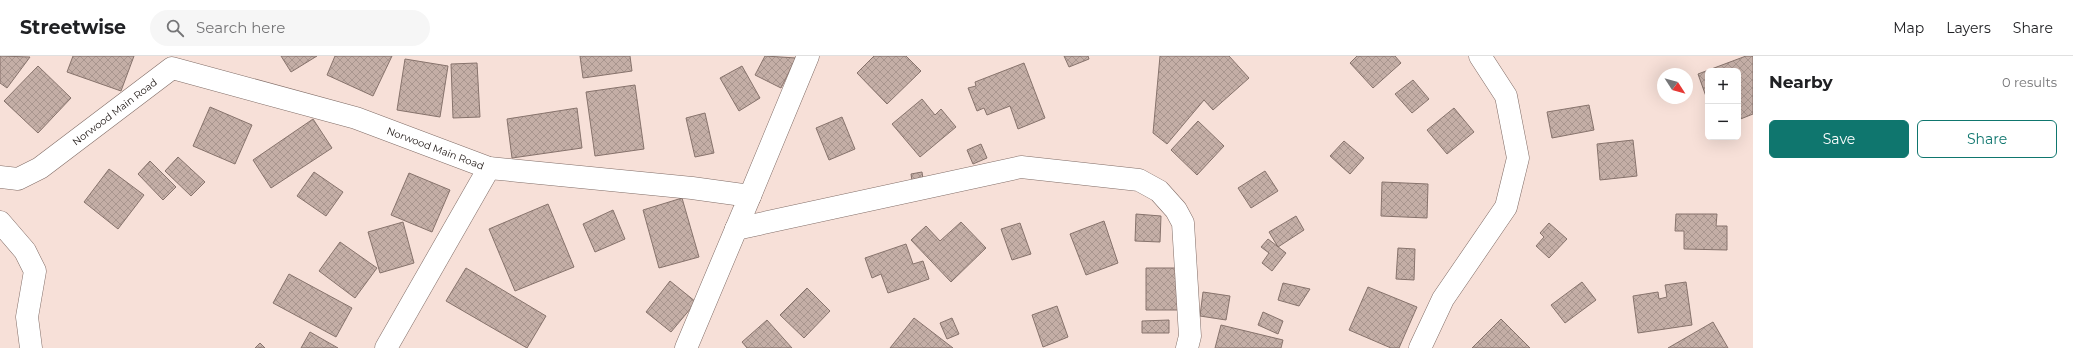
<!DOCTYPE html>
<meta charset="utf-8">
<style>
body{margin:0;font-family:Montserrat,sans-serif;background:#f6f6f6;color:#202124}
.controls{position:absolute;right:12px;top:12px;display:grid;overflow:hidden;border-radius:6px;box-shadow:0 4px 16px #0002}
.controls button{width:36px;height:36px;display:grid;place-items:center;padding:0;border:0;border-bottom:1px solid #e0e0e0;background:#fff;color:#202124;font:20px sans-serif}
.compass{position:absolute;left:1657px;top:12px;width:36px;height:36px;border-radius:50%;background:#fff;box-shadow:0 4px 16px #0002;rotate:126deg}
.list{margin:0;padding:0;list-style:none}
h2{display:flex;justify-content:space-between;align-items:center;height:52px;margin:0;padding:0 16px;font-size:17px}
h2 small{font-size:13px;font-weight:400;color:#757577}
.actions{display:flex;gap:8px;padding:12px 16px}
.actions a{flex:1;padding:9px 0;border:1px solid #0f766e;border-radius:6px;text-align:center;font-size:14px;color:#0f766e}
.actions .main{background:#0f766e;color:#fff}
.icon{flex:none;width:22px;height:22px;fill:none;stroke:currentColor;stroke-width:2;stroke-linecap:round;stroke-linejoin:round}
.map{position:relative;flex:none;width:1753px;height:292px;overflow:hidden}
header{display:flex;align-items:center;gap:24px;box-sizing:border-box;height:56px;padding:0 20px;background:#fff;border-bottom:1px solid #e0e0e0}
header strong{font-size:19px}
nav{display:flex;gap:22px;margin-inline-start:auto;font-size:14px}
.search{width:280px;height:36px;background:#f6f6f6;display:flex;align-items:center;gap:10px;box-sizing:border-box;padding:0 14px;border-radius:22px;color:#757577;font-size:15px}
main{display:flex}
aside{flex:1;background:#fff}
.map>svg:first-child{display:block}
</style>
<header>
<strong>Streetwise</strong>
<div class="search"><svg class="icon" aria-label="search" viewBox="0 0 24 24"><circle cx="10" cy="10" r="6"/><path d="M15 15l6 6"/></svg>Search here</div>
<nav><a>Map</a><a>Layers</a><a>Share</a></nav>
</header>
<main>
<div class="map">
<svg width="1753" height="292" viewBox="0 0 1753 292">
<defs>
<pattern id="building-cross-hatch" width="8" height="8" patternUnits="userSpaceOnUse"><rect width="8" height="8" fill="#c4aea6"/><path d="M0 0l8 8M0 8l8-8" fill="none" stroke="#a8958e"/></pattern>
</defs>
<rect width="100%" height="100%" fill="#f7e0d8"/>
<path fill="url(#building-cross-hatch)" stroke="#87736c" d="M0,0L30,1L7,32L0,27Z
M73,0H134L121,35L67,16Z
M281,0H317L291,16Z
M335,0H392L373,40L327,19Z
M580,0H630L632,15L583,22Z
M765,0L796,2L781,32L755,19Z
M874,0H906L921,15L887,48L857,17Z
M1064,0H1088L1089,3L1069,11Z
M1160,0H1229L1249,22L1213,54L1204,44L1167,88L1153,77Z
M1357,0H1395L1401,7L1373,32L1350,7Z
M1746,0H1753V58L1738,64V15H1708V46L1698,18Z
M405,3L448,10L440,61L397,54Z
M477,7L480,61L453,62L451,8Z
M1024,7L1045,62L1018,73L1010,50L987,59L984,52L977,55L968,32L976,30L975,26Z
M38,10L71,42L38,77L4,45Z
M742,10L760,42L739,55L720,22Z
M1413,24L1429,43L1412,57L1395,38Z
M635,29L644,93L595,100L586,36Z
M922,43L935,59L941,53L956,71L920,101L892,68Z
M1589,49L1594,74L1552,82L1547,56Z
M210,51L252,69L235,108L193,90Z
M577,52L582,92L512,102L507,63Z
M1454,52L1474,76L1447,98L1427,74Z
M705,57L714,97L695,101L686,62Z
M842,61L855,93L829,104L816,72Z
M313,63L332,92L271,132L253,104Z
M1198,65L1224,90L1197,119L1171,94Z
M1633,84L1637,120L1600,124L1597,88Z
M1344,85L1364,102L1350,118L1330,100Z
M981,88L987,102L973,108L967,94Z
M178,101L205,126L191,140L165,115Z
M150,105L176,131L163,144L138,118Z
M109,113L144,139L118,173L84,146Z
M1265,115L1278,135L1251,152L1238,132Z
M314,116L343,136L326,160L297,140Z
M922,116L923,123L912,125L911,118Z
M409,117L450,134L432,176L391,159Z
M1382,126L1428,128L1427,162L1381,160Z
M682,142L699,201L659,212L643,154Z
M548,148L574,211L515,235L489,173Z
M613,154L625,183L595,196L583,168Z
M1136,158L1161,160L1160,186L1135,185Z
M1676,158H1717L1716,170H1727V194L1684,193V175H1675Z
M1296,160L1304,174L1278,191L1269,176Z
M1104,165L1118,207L1086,219L1070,178Z
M403,166L414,207L380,217L368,176Z
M961,166L986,192L951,226L911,184L926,170L940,185Z
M1020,167L1031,198L1012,204L1001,173Z
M1549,167L1567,183L1549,202L1536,190L1544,181L1540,177Z
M1268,183L1286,197L1272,215L1262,207L1269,197L1261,191Z
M340,186L377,212L355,242L319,215Z
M906,188L913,208L923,205L929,223L888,237L881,218L872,222L865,202Z
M1398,192L1415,193L1414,224L1396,223Z
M466,212L546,260L527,292L446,245Z
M1146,212H1181L1180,254H1146Z
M289,218L352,252L336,281L273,247Z
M670,225L696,246L671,276L646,256Z
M1582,226L1596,244L1565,267L1551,249Z
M1686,226L1692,269L1638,277L1633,240L1658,236L1659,243L1667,241L1665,229Z
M1283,227L1310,233L1299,250L1278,244Z
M1368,231L1417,251L1399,292H1391L1349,274Z
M807,232L830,255L804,282L780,259Z
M1203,236L1230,240L1226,264L1200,260Z
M1057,250L1068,281L1043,291L1032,259Z
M1263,256L1283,265L1278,278L1258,269Z
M914,262L953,292H890Z
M952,262L959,278L947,283L940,267Z
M1501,263L1530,292H1472Z
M767,264L792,292H747L742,286Z
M1169,264V277H1142V265Z
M1713,266L1728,292H1668Z
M1221,269L1283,284L1281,292H1215Z
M310,276L338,292H301Z
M260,287L265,292H255Z"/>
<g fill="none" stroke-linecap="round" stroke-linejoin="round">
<defs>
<g id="minor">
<path id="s1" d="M0,121L18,123L40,112L172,12L356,62L489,112L692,132L750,140L686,292"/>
<path d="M750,140L808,0"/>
<path d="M0,166L25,195L35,215L27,261L31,292"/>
<path d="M736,173L1021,111L1139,124L1159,135L1176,154L1183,167L1190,280L1187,292"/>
<path d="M386,292L489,112"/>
<path d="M1420,292L1443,243L1506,151L1518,102L1506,40L1480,0"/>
</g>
</defs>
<use href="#minor" stroke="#806c66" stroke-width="23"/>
<use href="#minor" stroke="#fff" stroke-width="22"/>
</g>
<g text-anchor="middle" stroke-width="3" stroke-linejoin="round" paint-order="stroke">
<g font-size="10" fill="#1e1613" stroke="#f7e0d8">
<text dy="4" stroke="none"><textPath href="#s1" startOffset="136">Norwood Main Road</textPath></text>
<text dy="4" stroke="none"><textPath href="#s1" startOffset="484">Norwood Main Road</textPath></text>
</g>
</g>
</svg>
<div class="controls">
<button>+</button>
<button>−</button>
</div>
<svg class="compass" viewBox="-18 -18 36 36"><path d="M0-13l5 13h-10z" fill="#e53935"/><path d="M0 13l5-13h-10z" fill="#757577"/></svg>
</div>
<aside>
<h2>Nearby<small>0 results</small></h2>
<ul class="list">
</ul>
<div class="actions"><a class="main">Save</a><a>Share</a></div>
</aside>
</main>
